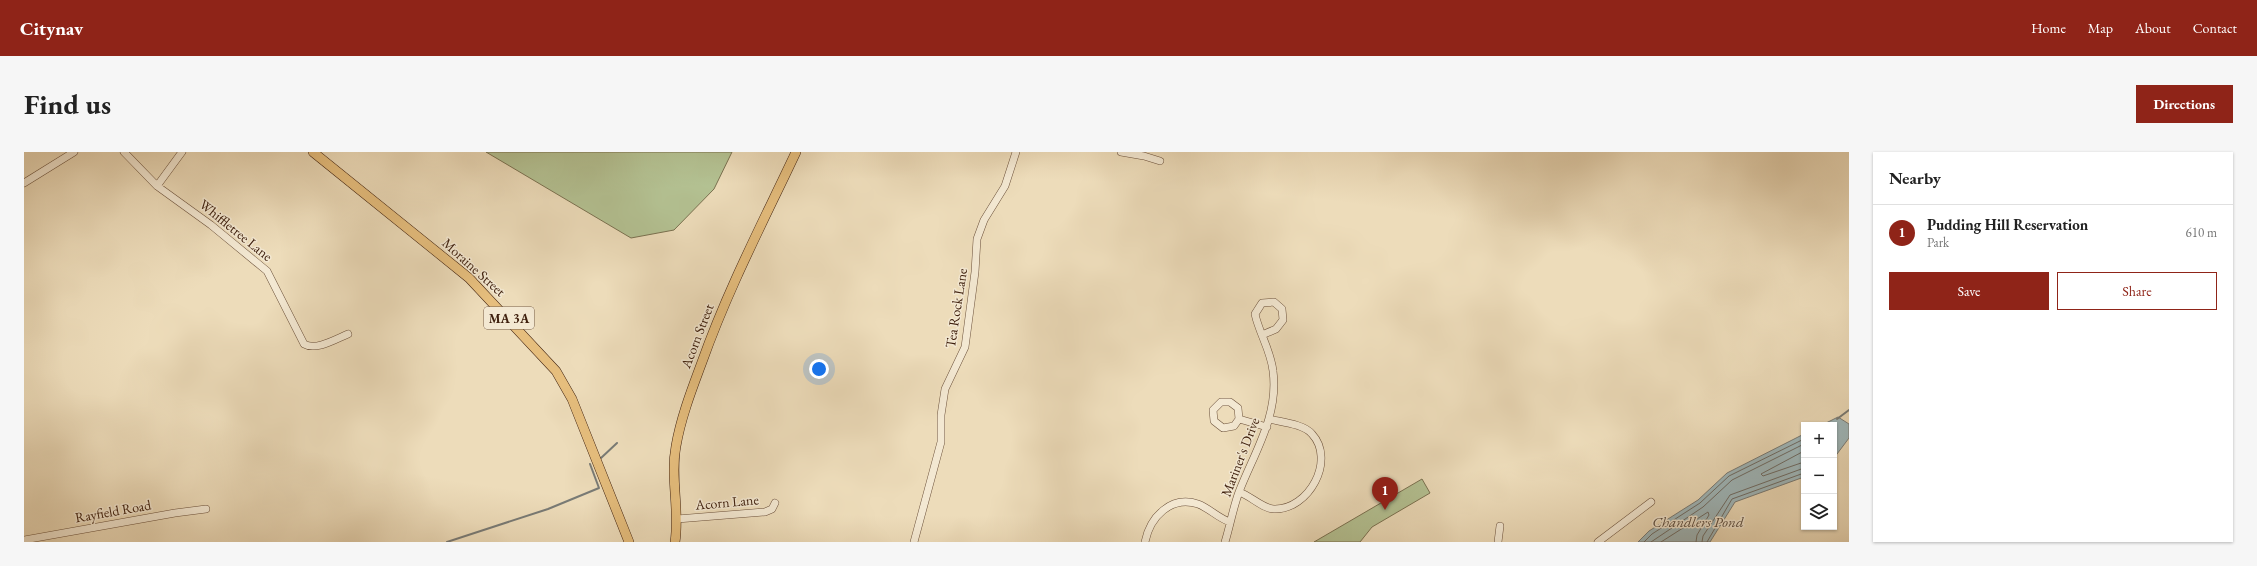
<!DOCTYPE html>
<meta charset="utf-8">
<style>
body{margin:0;font-family:"EB Garamond",serif;background:#f6f6f6;color:#222}
.controls{position:absolute;right:12px;bottom:12px;display:grid;overflow:hidden;border-radius:0px;box-shadow:0 1px 3px #0004}
.controls button{width:36px;height:36px;display:grid;place-items:center;padding:0;border:0;border-bottom:1px solid #e0e0e0;background:#fff;color:#222;font:20px sans-serif}
.you{position:absolute;left:795px;top:217px;width:14px;height:14px;margin:-10px;border:3px solid #fff;border-radius:50%;background:#1a73e8;box-shadow:0 0 0 6px #1a73e833}
.badge{display:grid;place-items:center;width:26px;height:26px;border-radius:50%;background:#8f2418;color:#fff;font-size:13px;font-weight:700}
.pin{position:absolute;translate:-50% -33px;filter:drop-shadow(0 1px 2px #0008)}
.pin::after{content:'';position:absolute;top:21px;width:14px;height:12px;background:inherit;clip-path:polygon(0 0,100% 0,50% 100%)}
.list{margin:0;padding:0;list-style:none}
h2{display:flex;justify-content:space-between;align-items:center;height:52px;margin:0;padding:0 16px;font-size:17px}
h2 small{font-size:13px;font-weight:400;color:#767676}
.list li{display:grid;grid-template-columns:26px 1fr auto;gap:12px;align-items:center;box-sizing:border-box;height:56px;padding:0 16px;border-top:1px solid #e0e0e0}
.list b{display:block;font-size:15px;white-space:nowrap}
.list p{margin:0;font-size:13px;white-space:nowrap;color:#767676}
.list em{font-size:13px;font-style:normal;color:#767676}
.actions{display:flex;gap:8px;padding:12px 16px}
.actions a{flex:1;padding:9px 0;border:1px solid #8f2418;border-radius:0px;text-align:center;font-size:14px;color:#8f2418}
.actions .main{background:#8f2418;color:#fff}
.icon{flex:none;width:22px;height:22px;fill:none;stroke:currentColor;stroke-width:2;stroke-linecap:round;stroke-linejoin:round}
.map{position:relative;flex:none;width:1825px;height:390px;overflow:hidden;border-radius:0px}
header{display:flex;align-items:center;gap:24px;box-sizing:border-box;height:56px;padding:0 20px;background:#8f2418;color:#fff}
header strong{font-size:19px}
nav{display:flex;gap:22px;margin-inline-start:auto;font-size:14px}
.intro{display:flex;align-items:center;justify-content:space-between;box-sizing:border-box;height:96px;padding:0 24px}
h1{margin:0;font-size:28px}
.button{padding:10px 18px;border-radius:0px;background:#8f2418;color:#fff;font-size:14px;font-weight:700}
main{display:flex;gap:24px;padding:0 24px}
aside{flex:1;background:#fff;border-radius:0px;box-shadow:0 1px 3px #0004}
.map>svg:first-child{display:block}
</style>
<header>
<strong>Citynav</strong>
<nav><a>Home</a><a>Map</a><a>About</a><a>Contact</a></nav>
</header>
<div class="intro"><h1>Find us</h1><a class="button">Directions</a></div>
<main>
<div class="map">
<svg width="1825" height="390" viewBox="0 0 1825 390">
<rect width="100%" height="100%" fill="#eddcba"/>
<filter id="stains"><feTurbulence type="fractalNoise" baseFrequency=".005" numOctaves="4"/><feColorMatrix values="0 0 0 0 .2 0 0 0 0 .09 0 0 0 0 .02 0 0 0 .5 -.17"/></filter>
<radialGradient id="worn" r=".72"><stop offset=".6" stop-color="#630" stop-opacity="0"/><stop offset="1" stop-color="#630" stop-opacity=".3"/></radialGradient>
<path fill="#b4c293" stroke="#7a7150" d="M462,0H708L690,37L650,78L607,86Z
M1398,327L1406,341L1348,375L1336,390H1290Z"/>
<path fill="#9fb8bc" stroke="#797b76" d="M1814,265L1825,272V286L1810,306V273H1798Z
M1780,282V325L1711,350L1686,390H1614L1625,379L1674,348L1703,321Z"/>
<g fill="none" stroke-linecap="round" stroke-linejoin="round">
<path stroke="#6f6c65" stroke-width="1" d="M1780,299L1737,322L1739,324L1780,310
M1620,390L1628,382L1676,351L1705,324L1780,287
M1627,390L1679,355L1708,328L1780,292
M1637,390L1684,360L1685,363L1673,383L1672,390
M1678,390L1679,384L1706,343L1780,316
M1683,390L1708,347L1780,321"/>
<path stroke="#797b76" stroke-width="2" d="M1813,267L1825,258
M577,306L593,291
M423,390L524,357L575,336L566,312"/>
<defs>
<path id="minor" d="M100,0L133,34L187,73L243,119L280,192C292,199 312,187 324,182
M1097,0L1120,4L1136,9
M0,31L50,0
M133,34L158,0
M1215,267L1210,274L1199,276L1190,269L1189,258L1197,250H1206L1214,256L1215,267L1243,275
M1215,340C1227,344 1239,357 1250,357C1285,358 1312,308 1288,282C1280,272 1257,270 1245,267
M653,367L741,360L748,357L751,351
M0,388L151,361L182,357
M890,390L917,290V263L921,237L941,195L951,120L953,87L960,68L981,34L992,0
M1121,390C1126,365 1147,343 1174,352C1185,356 1194,366 1206,370
M1201,390C1206,374 1209,356 1215,340C1230,301 1255,264 1249,219C1247,199 1235,181 1231,162L1238,151L1250,150L1258,157L1259,168L1252,177L1238,183
M1474,390L1476,374
M1574,390L1627,350"/>
<path id="major" d="M289,0L445,126L532,219L548,247L605,390
M651,390C656,358 646,326 652,294C657,265 668,237 678,210C704,137 739,70 772,0"/>
</defs>
<use href="#minor" stroke="#6a4f39" stroke-width="8"/>
<use href="#major" stroke="#3f200e" stroke-width="10"/>
<use href="#minor" stroke="#f3e8d2" stroke-width="7"/>
<use href="#major" stroke="#e6be7d" stroke-width="9"/>
</g>
<g text-anchor="middle" stroke-width="3" stroke-linejoin="round" paint-order="stroke">
<rect fill="#f3e8d2" stroke="#755c49" stroke-width="1" x="460" y="155" width="50" height="22" rx="3"/>
<g font-size="13" font-weight="bold" fill="#3f200e">
<text x="485" y="171">MA 3A</text>
</g>
<g font-size="14" fill="#3f200e" stroke="#f3e8d2">
<text transform="translate(212 78) rotate(39)" y="5">Whiffletree Lane</text>
<text transform="translate(450 115) rotate(42)" y="5">Moraine Street</text>
<text transform="translate(932 156) rotate(-81)" y="5">Tea Rock Lane</text>
<text transform="translate(673 184) rotate(-69)" y="5">Acorn Street</text>
<text transform="translate(1216 305) rotate(-69)" y="5">Mariner's Drive</text>
<text transform="translate(703 350) rotate(-5)" y="5">Acorn Lane</text>
<text transform="translate(89 359) rotate(-10)" y="5">Rayfield Road</text>
</g>
<g font-size="15" font-style="italic" fill="#5c4e42" stroke="#f3e8d2">
<text x="1674" y="375">Chandlers Pond</text>
</g>
</g>
<rect width="100%" height="100%" filter="url(#stains)"/>
<rect width="100%" height="100%" fill="url(#worn)"/>
</svg>
<div class="controls">
<button>+</button>
<button>−</button>
<button><svg class="icon" aria-label="layers" viewBox="0 0 24 24"><path d="M12 4l9 5-9 5-9-5zM3 14l9 5 9-5"/></svg></button>
</div>
<div class="you"></div>
<div class="pin badge" style="left:1361px;top:358px">1</div>
</div>
<aside>
<h2>Nearby<small></small></h2>
<ul class="list">
<li><span class="badge">1</span><div><b>Pudding Hill Reservation</b><p>Park</p></div><em>610 m</em></li>
</ul>
<div class="actions"><a class="main">Save</a><a>Share</a></div>
</aside>
</main>
